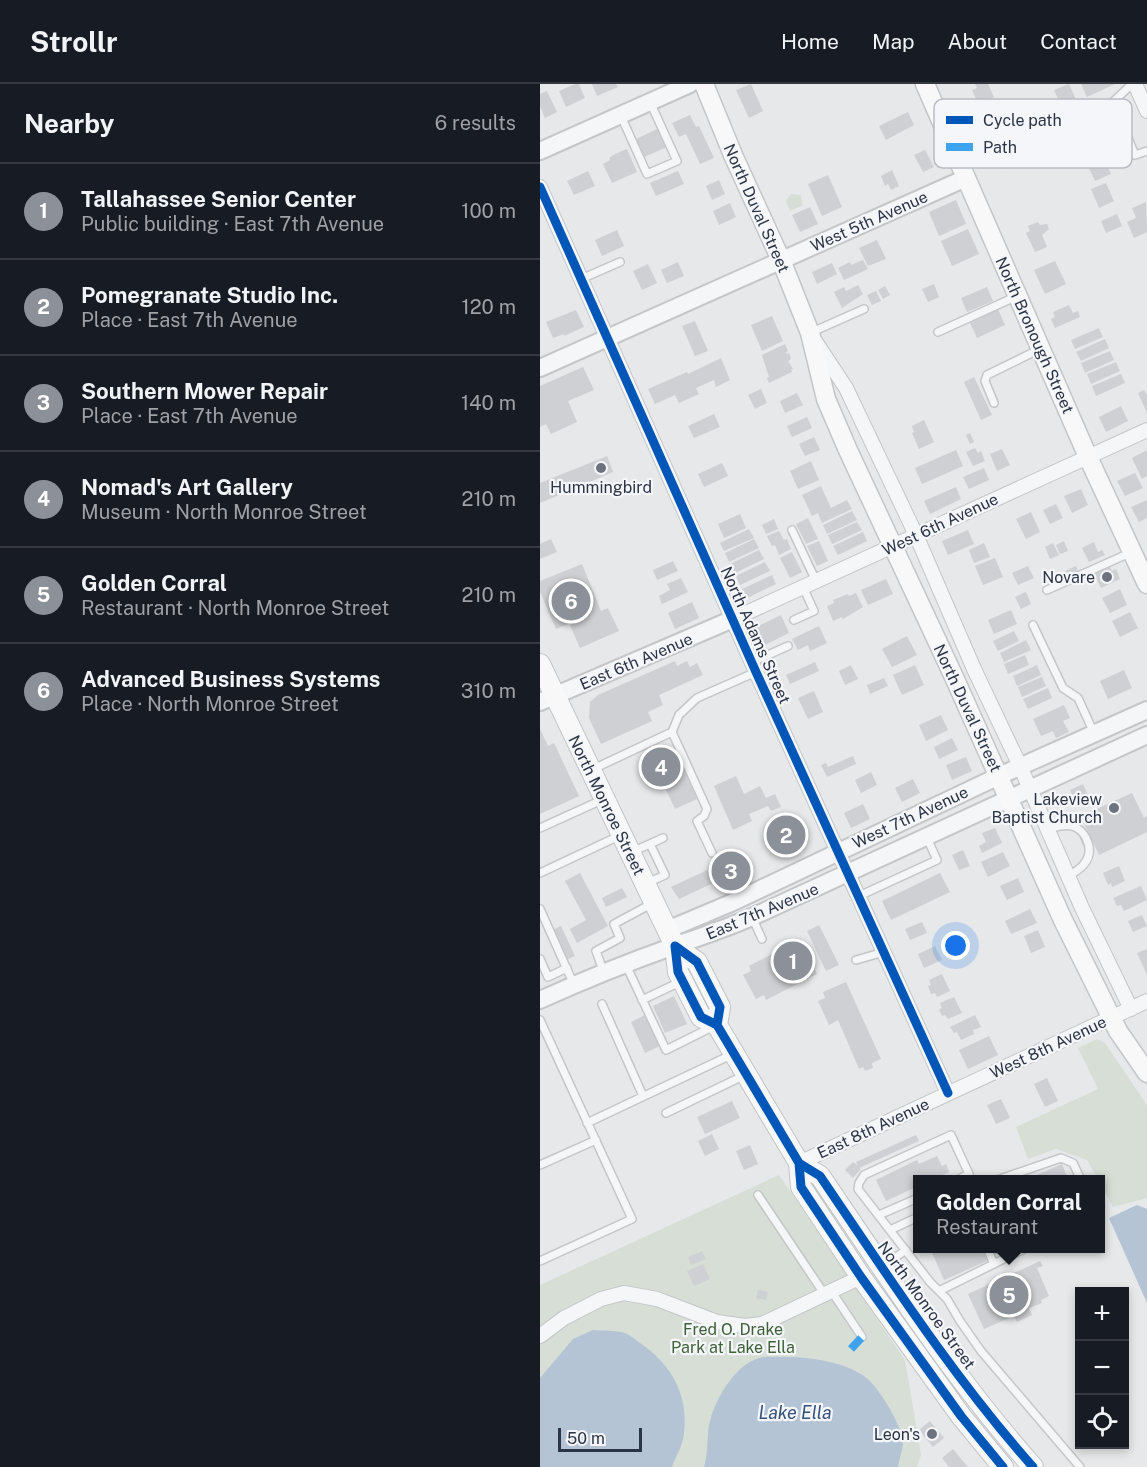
<!DOCTYPE html>
<meta charset="utf-8">
<style>
body{margin:0;font-family:"Public Sans",sans-serif;background:#242831;color:#f1f3f6}
.controls{position:absolute;right:18px;bottom:18px;display:grid;overflow:hidden;border-radius:0px;box-shadow:0 3px 9px #0003}
.controls button{width:54px;height:54px;display:grid;place-items:center;padding:0;border:0;border-bottom:2px solid #363941;background:#171b24;color:#f1f3f6;font:30px sans-serif}
.scale{position:absolute;left:18px;bottom:15px;width:84px;box-sizing:border-box;padding-left:6px;border:3px solid #2b3445;border-top:0;font-size:16px;line-height:21px;white-space:nowrap;color:#2b3445;-webkit-text-stroke:4px #f4f6f9;paint-order:stroke}
.you{position:absolute;left:416px;top:862px;width:21px;height:21px;margin:-15px;border:4px solid #fff;border-radius:50%;background:#1a73e8;box-shadow:0 0 0 9px #1a73e833}
.badge{display:grid;place-items:center;width:39px;height:39px;border-radius:50%;background:#8c9099;color:#fff;font-size:20px;font-weight:700}
.pin{position:absolute;translate:-50% -50%;border:3px solid #fff;box-shadow:0 2px 6px #0006}
.popup{position:absolute;left:373px;top:1091px;width:192px;height:78px;box-sizing:border-box;display:grid;place-content:center;border-radius:0px;background:#171b24;filter:drop-shadow(0 2px 4px #0005);font-size:20px;white-space:nowrap;color:#9ea1a6}
.popup b{font-size:22px;color:#f1f3f6}
.popup::after{content:'';position:absolute;left:50%;top:100%;margin-left:-12px;border:12px solid transparent;border-top-color:#171b24}
.list{margin:0;padding:0;list-style:none}
h2{display:flex;justify-content:space-between;align-items:center;height:78px;margin:0;padding:0 24px;font-size:26px}
h2 small{font-size:20px;font-weight:400;color:#9ea1a6}
.list li{display:grid;grid-template-columns:39px 1fr auto;gap:18px;align-items:center;box-sizing:border-box;height:96px;padding:0 24px;border-top:2px solid #363941}
.list b{display:block;font-size:22px;white-space:nowrap}
.list p{margin:0;font-size:20px;white-space:nowrap;color:#9ea1a6}
.list em{font-size:20px;font-style:normal;color:#9ea1a6}
.icon{flex:none;width:33px;height:33px;fill:none;stroke:currentColor;stroke-width:2;stroke-linecap:round;stroke-linejoin:round}
.map{position:relative;flex:none;width:607px;height:1383px;overflow:hidden}
header{display:flex;align-items:center;gap:36px;box-sizing:border-box;height:84px;padding:0 30px;background:#171b24;border-bottom:2px solid #363941}
header strong{font-size:28px}
nav{display:flex;gap:33px;margin-inline-start:auto;font-size:21px}
main{display:flex}
aside{flex:1;background:#171b24}
.map>svg:first-child{display:block}
</style>
<header>
<strong>Strollr</strong>
<nav><a>Home</a><a>Map</a><a>About</a><a>Contact</a></nav>
</header>
<main>
<aside>
<h2>Nearby<small>6 results</small></h2>
<ul class="list">
<li><span class="badge">1</span><div><b>Tallahassee Senior Center</b><p>Public building · East 7th Avenue</p></div><em>100 m</em></li>
<li><span class="badge">2</span><div><b>Pomegranate Studio Inc.</b><p>Place · East 7th Avenue</p></div><em>120 m</em></li>
<li><span class="badge">3</span><div><b>Southern Mower Repair</b><p>Place · East 7th Avenue</p></div><em>140 m</em></li>
<li><span class="badge">4</span><div><b>Nomad's Art Gallery</b><p>Museum · North Monroe Street</p></div><em>210 m</em></li>
<li><span class="badge">5</span><div><b>Golden Corral</b><p>Restaurant · North Monroe Street</p></div><em>210 m</em></li>
<li><span class="badge">6</span><div><b>Advanced Business Systems</b><p>Place · North Monroe Street</p></div><em>310 m</em></li>
</ul>
</aside>
<div class="map">
<svg width="607" height="1383" viewBox="0 0 607 1383">
<rect width="100%" height="100%" fill="#e6e8ea"/>
<path fill="#d6ded6" d="M251,110L261,111L263,121L250,127L246,117Z
M557,955L565,959L607,1021V1114L573,1123L561,1101L560,1096L558,1095L547,1076L516,1065L488,1075L476,1043L558,1005L538,964Z
M239,1091L365,1276L381,1371L377,1383H0V1201Z"/>
<path fill="#b4c4d5" d="M597,1121L607,1125V1219L569,1134Z
M53,1246C63,1247 75,1246 85,1249C90,1251 96,1256 100,1259C131,1280 149,1311 144,1349C143,1362 136,1371 132,1383H0V1294L33,1255Z
M224,1273C256,1272 297,1274 324,1292C335,1300 343,1314 350,1325C355,1334 363,1350 363,1360C362,1368 359,1375 358,1383H164C169,1368 166,1352 170,1337C176,1313 198,1276 224,1273Z"/>
<path fill="#ced0d3" d="M35,0H39L45,14L26,23L19,7Z
M52,0H76L78,3L57,12Z
M211,0L223,27L209,34L196,6Z
M435,0H448L454,13L438,20L432,6L437,4Z
M529,0L541,27L527,34L514,6Z
M541,0H575L547,13Z
M7,7L17,28L5,34L0,22V10Z
M458,22L470,50L451,58L439,31Z
M368,28L374,41L346,56L339,42Z
M150,31L156,43L159,42L174,74L160,80L146,50L139,53L132,39Z
M544,35L557,62L542,69L530,41Z
M119,44L127,63L102,74L94,56Z
M484,60L489,73L462,85L457,72Z
M87,65L97,88L72,99L63,80L70,76L69,74L75,70Z
M385,66L394,83L383,88L374,71Z
M561,68L571,90L555,97L545,76Z
M352,86L359,102L351,106L348,100L345,102L341,92Z
M48,87L55,102L34,111L27,97Z
M138,87L144,100L116,112L110,99Z
M288,91L302,123L282,132L268,100Z
M179,96L185,110L172,116L166,102Z
M566,99L574,117L559,124L551,105Z
M416,116L426,140L399,152L389,128Z
M606,118L607,148L594,154L587,138L596,134L592,124Z
M190,119L196,133L179,141L173,127Z
M270,123L278,140L260,148L252,131Z
M577,130L582,142L566,149L561,137Z
M498,138L500,141L507,140L509,145L502,151L507,163L495,168L486,149L490,147L488,142Z
M428,145L439,170L412,182L401,157Z
M77,146L84,162L62,172L55,156Z
M337,156L346,175L328,182L319,164Z
M323,176L328,185L304,196L298,184L310,178L311,181Z
M515,177L526,200L505,210L494,186Z
M138,178L144,192L127,199L121,186Z
M292,179L297,190L277,200L272,188Z
M108,180L117,199L102,206L93,187Z
M394,200L399,213L388,218L382,205Z
M318,201L323,210L302,224L294,208L304,203L306,207Z
M345,202L350,211L343,215L338,206Z
M447,203L453,217L427,228L421,214Z
M336,207L341,217L332,221L327,211Z
M529,221L533,229L538,227L540,233L515,244L511,235L515,233L513,228Z
M458,225L465,241L437,254L430,239Z
M36,226L44,243L24,252V250L13,254L6,238Z
M232,232L243,257L222,267L211,241Z
M155,237L168,267L155,272L142,242Z
M559,244L563,253L535,265L531,256Z
M565,255L569,264L541,277L536,268Z
M245,260L248,267L246,268L247,270L249,269L251,275L248,277L253,285H251L252,288L229,299L227,294L229,293L227,287L222,271Z
M570,267L574,276L545,289L541,279Z
M181,274L190,296L176,303L174,296L156,304L159,310L139,319L135,311L115,320L108,305L147,288L148,290Z
M576,278L580,287L551,300L547,290Z
M43,283L54,306L28,317L37,338L11,350L6,340L0,343V302Z
M581,290L585,299L556,312L552,302Z
M434,293L452,331L441,336L424,298Z
M221,305L227,319L215,325L208,311Z
M604,306L607,311V329L598,309Z
M257,309L263,321L245,329L240,317Z
M581,322L588,337L566,348L559,333Z
M174,330L180,343L154,354L148,342Z
M267,333L272,344L252,353L247,342Z
M384,336L394,358L379,365L372,349L374,348L372,342Z
M430,349L434,358L430,360L426,351Z
M274,353L280,366L265,372L259,360Z
M435,364L438,369L441,367L445,377L433,382L426,368Z
M462,365L470,381L457,387L450,370Z
M416,366L423,382L382,400L375,384Z
M607,366V392L602,395L592,374Z
M67,372L73,388L0,419V399Z
M271,377L279,396L258,405L250,387Z
M182,379L188,392L164,403L158,390Z
M444,384L449,396L429,405L423,393Z
M595,389L603,404L585,412L577,397Z
M281,402L291,424L307,416L312,425L282,439L278,429L272,432L262,411Z
M416,403L421,415L390,430L384,417Z
M541,405L548,421L532,429L524,412Z
M607,416V434L599,438L591,423Z
M516,420L523,434L510,440L503,426Z
M312,427L317,436L287,450L283,441Z
M491,428L500,448L486,455L476,435Z
M200,430L206,444L184,454L178,440Z
M268,434L278,455L266,460L256,440Z
M234,435L238,445L226,450L222,441Z
M317,438L322,446L292,460L288,451Z
M209,445L214,454L184,467L180,459Z
M428,446L434,460L408,471L402,457Z
M239,447L244,456L247,455L251,465L239,471L235,461L232,462L227,452Z
M323,448L327,457L298,471L293,462Z
M11,455L17,468L0,475V460Z
M214,455L219,464L189,478L185,469Z
M279,457L288,477L277,482L267,462Z
M524,457L528,467L520,470L516,461Z
M554,458L558,468L562,466L565,471L549,478L542,464Z
M444,459L450,473L434,479L429,466Z
M513,459L519,471L510,475L505,463Z
M219,466L224,475L195,489L190,480Z
M252,468L262,488L250,494L240,474Z
M455,474L463,493L443,501L435,482Z
M133,477L138,487L117,496L113,486Z
M225,478L230,487L200,501L196,492Z
M42,480L61,527L68,524L79,547L40,564L30,541L45,533L16,545L0,508V497Z
M488,482L494,494L478,501L472,489Z
M536,482L538,488L528,493L525,487Z
M570,483L572,487L576,485L580,495L561,504L554,490Z
M232,491L236,500L207,514L202,505Z
M141,494L148,508L122,520L119,512L130,506L127,500Z
M346,495L353,510L328,521L321,506Z
M580,505L587,521L570,529L562,514Z
M486,508L491,520L481,525L475,513Z
M316,509L323,523L303,535L302,533L293,537L287,522L294,519L293,516L308,510L309,512Z
M152,518L159,534L135,545L128,529Z
M471,526L477,540L454,550L448,536Z
M590,528L598,544L580,553L572,537Z
M241,531L249,549L223,562L214,544Z
M279,542L287,559L270,567L268,561L258,566L252,555Z
M474,547L479,557L458,567L453,557Z
M367,552L377,571L352,583L342,565Z
M486,556L491,566L464,578L460,569Z
M485,571L489,581L468,590L464,580Z
M135,577L137,582L147,577L150,583L157,579L163,591L119,611L123,621L108,628L112,637L61,660L49,634L50,618L58,611Z
M275,578L279,587L250,600L246,591Z
M311,581L318,595L305,601L299,587Z
M375,581L384,601L362,611L353,591Z
M497,581L501,591L477,602L473,592Z
M584,586L592,604L568,615L560,597Z
M502,593L506,602L482,613L478,603Z
M344,594L348,602L330,610L327,601Z
M508,604L512,614L488,625L483,615Z
M274,607L283,628L268,635L258,614Z
M524,621L530,634L523,637L529,648L516,654L513,647L501,652L493,635Z
M401,631L408,646L386,657L379,641Z
M0,645L8,662L14,659L39,712L0,730Z
M412,654L418,666L399,675L394,663Z
M135,665L157,715L135,725L112,676Z
M313,672L316,680L287,693L281,681L286,679L288,683Z
M426,673L432,687L412,696L406,681Z
M331,688L337,701L321,709L315,696Z
M196,692L204,710L220,702L226,714L235,710L241,723L231,727L228,722L209,730L212,737L193,746L174,702Z
M373,695L380,709L362,718L355,704Z
M543,700L551,718L538,724L530,706Z
M592,709L604,734L607,732V748L559,771L553,758L543,762L539,752L548,748L541,732Z
M323,720L330,735L311,744L304,729Z
M253,738L260,754L233,765L228,754L238,749L237,746Z
M455,744L462,759L442,769L439,762L446,758L442,749Z
M423,766L430,782L419,786L412,771Z
M463,768L470,782L448,793L441,778Z
M195,773L205,795L188,802L184,794L139,815L131,803Z
M579,782L585,797L572,803L571,799L568,801L563,789Z
M40,789L68,842L37,859L30,845L46,836L25,797Z
M400,789L410,808L351,836L342,817Z
M478,794L484,808L467,816L460,802Z
M601,802L607,816L584,827L581,821L577,822L573,814Z
M82,804L87,813L66,823L62,814Z
M490,825L497,839L471,850L465,837Z
M602,831L607,842L593,848L588,837Z
M382,838L387,849L370,856L365,845Z
M279,841L299,881L286,887L267,847Z
M21,842L35,872L26,876L12,846Z
M498,846L505,863L491,869L484,852Z
M260,856L277,890L226,916L224,911L216,915L203,891L211,887L209,882Z
M395,862L402,876L384,884L378,870Z
M607,865V891L597,869Z
M402,890L410,907L397,913L395,909L391,910L388,902L391,901L389,896Z
M306,898L341,975L332,979L333,984L325,987L323,983L319,985L298,936L289,941L278,917L285,914L283,908Z
M134,912L147,940L125,949L113,922Z
M414,913L422,929L408,935L405,931L402,932L399,926L402,924L400,919Z
M107,930L122,961L105,969L91,938Z
M435,931L441,943L433,946L434,950L421,956L417,948L414,949L410,943Z
M449,952L458,971L428,985L419,966Z
M507,994L518,1017L505,1023L494,1000Z
M461,1015L470,1034L456,1040L447,1021Z
M192,1017L200,1034L165,1050L157,1033Z
M172,1050L179,1065L165,1072L158,1057Z
M376,1051L379,1057L319,1084L321,1085L313,1094L305,1086L313,1078L318,1082L316,1078Z
M210,1061L218,1080L204,1086L196,1067Z
M397,1072L402,1082L406,1080L409,1088L392,1096H378V1102L346,1117L336,1096L377,1076L379,1080Z
M522,1080L528,1096H485Z
M390,1164H442L447,1177L404,1196Z
M452,1164H470L455,1171Z
M162,1167L166,1175L151,1181L148,1173Z
M500,1177L503,1182L497,1184L509,1212L501,1216L502,1219L489,1224L492,1231L477,1238L474,1232L444,1245L428,1210Z
M163,1180L170,1195L154,1202L147,1187Z
M218,1206L228,1208L226,1216L216,1214Z
M390,1337L404,1354L393,1363L379,1346Z
M413,1365L428,1383H409L402,1374Z"/>
<g fill="none" stroke-linecap="round" stroke-linejoin="round">
<defs>
<path id="service" d="M592,0L573,18L595,71L607,67
M81,32L107,90L137,77L110,18
M41,195L80,178
M272,248L324,225
M398,248L477,212
M454,319L445,297L447,291L500,265
M252,446L276,497
M507,506L592,468
M254,536L274,527L263,503
M493,541L523,604L538,614L554,649
M212,578L248,562
M132,648L139,631L157,614L216,588
M51,686L132,648L167,725L164,732L157,737L172,769
M0,744L64,715
M508,745C516,743 524,740 532,742C539,744 543,748 546,754C555,772 544,784 528,792
M92,768L123,754
M0,789L81,751
M107,799L125,791L110,760
M319,812L397,776L387,754
M0,825L34,901
M212,833L222,855
M0,875L8,893L27,884
M316,876L344,868
M86,881L126,966L174,942
M64,889L56,867L80,854L74,840L113,819
M102,916L140,898
M62,920L103,1012
M0,936L92,1135L0,1177
M126,1029L205,991
M47,1039L193,970
M0,1081L56,1056
M417,1096L429,1090L411,1051L324,1091L319,1099L318,1105L390,1198L407,1215L420,1237L441,1267L540,1383
M457,1096L521,1074L533,1079L541,1096
M218,1111L285,1211
M339,1131L378,1114
M350,1146L378,1133
M447,1164L454,1180
M343,1182L366,1166
M399,1207L486,1164
M292,1208L322,1253"/>
<path id="minor" d="M595,0L607,27
M0,103L216,588L408,1009
M275,257L306,304L376,451L434,585L480,682L542,824L591,925
M193,535L607,346
M259,1079L607,917
M0,1252L24,1234L61,1215L84,1209L117,1215L177,1238L205,1242L222,1240L321,1193"/>
<path id="tertiary" d="M0,67L150,0
M0,284L426,94
M0,618L193,535
M127,846L191,819L459,692L607,626
M0,916C44,896 89,878 134,862C160,853 187,844 212,833L607,651"/>
<path id="secondary" d="M164,0L193,71L241,176L270,249L286,315L307,364L414,593L522,834L578,947L607,989
M385,0L548,373L607,500"/>
<path id="primary" d="M0,580L135,862L138,888L161,933L177,941L259,1079L280,1092C348,1192 413,1293 493,1383
M135,862L157,878L180,923L177,941
M259,1079L261,1103L321,1193L421,1332L463,1383"/>
</defs>
<use href="#service" stroke="#c4c6c8" stroke-width="10"/>
<use href="#minor" stroke="#c4c6c8" stroke-width="16"/>
<use href="#tertiary" stroke="#c4c6c8" stroke-width="20"/>
<use href="#secondary" stroke="#c4c6c8" stroke-width="21"/>
<use href="#primary" stroke="#c2c5c8" stroke-width="22"/>
<use href="#service" stroke="#f5f6f7" stroke-width="7"/>
<use href="#minor" stroke="#f5f6f7" stroke-width="14"/>
<use href="#tertiary" stroke="#f5f6f7" stroke-width="16"/>
<use href="#secondary" stroke="#f8f8f8" stroke-width="18"/>
<use href="#primary" stroke="#f8f8f8" stroke-width="20"/>
<path stroke="#3ea3ec" stroke-width="8" stroke-dasharray="15 8" stroke-linecap="butt" d="M311,1265L322,1253"/>
<defs>
<path id="cycleway" d="M0,103L216,588L408,1009
M135,862L138,888L161,933L177,941L259,1079L280,1092C348,1192 413,1293 493,1383
M135,862L157,878L180,923L177,941
M259,1079L261,1103L321,1193L421,1332L463,1383"/>
</defs>
<use href="#cycleway" stroke="#f4f6f9" stroke-width="13"/>
<use href="#cycleway" stroke="#0057b8" stroke-width="9"/>
</g>
<g fill="#6c737f" stroke="#f4f6f9" stroke-width="2">
<circle cx="61" cy="384" r="6"/>
<circle cx="567" cy="493" r="6"/>
<circle cx="574" cy="724" r="6"/>
<circle cx="392" cy="1350" r="6"/>
</g>
<g text-anchor="middle" stroke-width="4.5" stroke-linejoin="round" paint-order="stroke">
<g font-size="16" fill="#2b3445" stroke="#f4f6f9">
<text transform="translate(217 124) rotate(66)" y="6">North Duval Street</text>
<text transform="translate(329 137) rotate(-24)" y="6">West 5th Avenue</text>
<text transform="translate(495 251) rotate(66)" y="6">North Bronough Street</text>
<text transform="translate(400 440) rotate(-25)" y="6">West 6th Avenue</text>
<text transform="translate(216 551) rotate(66)" y="6">North Adams Street</text>
<text transform="translate(96 577) rotate(-23)" y="6">East 6th Avenue</text>
<text transform="translate(428 624) rotate(65)" y="6">North Duval Street</text>
<text transform="translate(67 721) rotate(64)" y="6">North Monroe Street</text>
<text transform="translate(370 733) rotate(-25)" y="6">West 7th Avenue</text>
<text transform="translate(222 827) rotate(-23)" y="6">East 7th Avenue</text>
<text transform="translate(508 963) rotate(-25)" y="6">West 8th Avenue</text>
<text transform="translate(333 1044) rotate(-25)" y="6">East 8th Avenue</text>
<text transform="translate(387 1221) rotate(54)" y="6">North Monroe Street</text>
</g>
<g font-size="16" fill="#2b3445" stroke="#f4f6f9" text-anchor="end">
<text x="61" y="409" text-anchor="middle">Hummingbird</text>
<text x="555" y="499">Novare</text>
<text x="562" y="721">Lakeview<tspan x="562" dy="18">Baptist Church</tspan></text>
<text x="380" y="1356">Leon's</text>
</g>
<g font-size="16" fill="#3f6138" stroke="#f4f6f9">
<text x="193" y="1251">Fred O. Drake<tspan x="193" dy="18">Park at Lake Ella</tspan></text>
</g>
<g font-size="18" font-style="italic" fill="#34527a" stroke="#f4f6f9">
<text x="255" y="1335">Lake Ella</text>
</g>
</g>
<rect x="394" y="15" width="198" height="69" rx="9" fill="#f4f6f9" stroke="#b8bcc3" stroke-width="1.5"/>
<rect x="406" y="32" width="27" height="8" fill="#0057b8"/>
<rect x="406" y="59" width="27" height="8" fill="#3ea3ec"/>
<g font-size="16" fill="#2b3445">
<text x="443" y="42">Cycle path</text>
<text x="443" y="69">Path</text>
</g>
</svg>
<div class="controls">
<button>+</button>
<button>−</button>
<button><svg class="icon" aria-label="locate" viewBox="0 0 24 24"><circle cx="12" cy="12" r="6"/><path d="M12 2v4M12 18v4M2 12h4M18 12h4"/></svg></button>
</div>
<div class="scale">50 m</div>
<div class="you"></div>
<div class="pin badge" style="left:253px;top:877px">1</div>
<div class="pin badge" style="left:246px;top:751px">2</div>
<div class="pin badge" style="left:191px;top:787px">3</div>
<div class="pin badge" style="left:121px;top:683px">4</div>
<div class="pin badge" style="left:469px;top:1211px">5</div>
<div class="popup"><b>Golden Corral</b>Restaurant</div>
<div class="pin badge" style="left:31px;top:517px">6</div>
</div>
</main>
